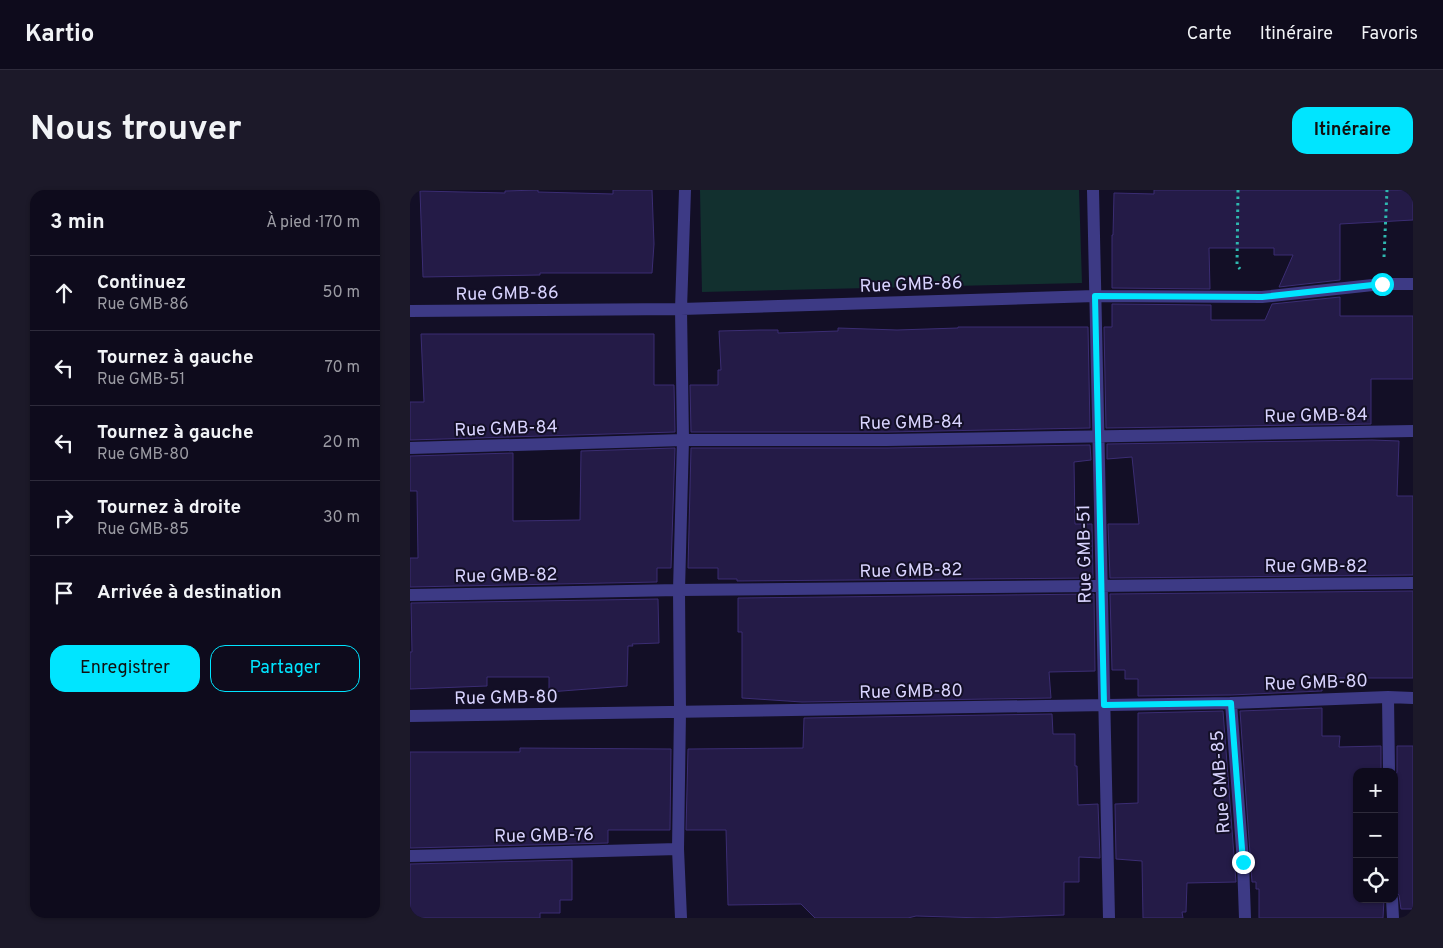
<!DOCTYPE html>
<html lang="fr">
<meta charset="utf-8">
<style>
body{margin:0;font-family:Overpass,sans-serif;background:#1c1929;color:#f1f3f6}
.controls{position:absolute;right:15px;bottom:15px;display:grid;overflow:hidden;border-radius:10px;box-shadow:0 1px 4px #0004}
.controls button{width:45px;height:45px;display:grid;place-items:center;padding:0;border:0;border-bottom:1px solid #2e2b3b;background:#0e0b1c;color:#f1f3f6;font:25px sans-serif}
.stop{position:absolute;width:15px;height:15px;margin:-11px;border:4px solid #00e5ff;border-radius:50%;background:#fff}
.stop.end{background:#00e5ff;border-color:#fff;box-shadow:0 1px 5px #0008}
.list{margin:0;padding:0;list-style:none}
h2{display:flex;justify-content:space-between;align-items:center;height:65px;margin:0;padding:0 20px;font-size:21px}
h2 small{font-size:16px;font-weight:400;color:#9b9ba3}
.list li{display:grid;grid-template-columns:32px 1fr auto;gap:15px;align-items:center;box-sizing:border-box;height:75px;padding:0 20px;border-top:1px solid #2e2b3b}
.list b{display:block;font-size:19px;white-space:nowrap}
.list p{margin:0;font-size:16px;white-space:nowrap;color:#9b9ba3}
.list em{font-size:16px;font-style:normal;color:#9b9ba3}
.actions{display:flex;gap:10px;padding:15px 20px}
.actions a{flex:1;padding:11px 0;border:1px solid #00e5ff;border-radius:15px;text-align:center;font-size:18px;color:#00e5ff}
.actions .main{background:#00e5ff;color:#111}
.icon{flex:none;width:28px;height:28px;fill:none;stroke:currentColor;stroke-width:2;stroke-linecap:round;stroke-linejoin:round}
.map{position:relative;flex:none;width:1003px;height:728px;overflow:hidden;border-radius:15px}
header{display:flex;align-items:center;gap:30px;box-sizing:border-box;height:70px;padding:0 25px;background:#0e0b1c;border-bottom:1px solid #2e2b3b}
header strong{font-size:24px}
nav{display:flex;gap:28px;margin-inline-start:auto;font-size:18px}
.intro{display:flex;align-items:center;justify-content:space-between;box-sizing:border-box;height:120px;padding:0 30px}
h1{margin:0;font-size:35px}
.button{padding:12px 22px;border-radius:15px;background:#00e5ff;color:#111;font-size:18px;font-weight:700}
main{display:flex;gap:30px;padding:0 30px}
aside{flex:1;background:#0e0b1c;border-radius:15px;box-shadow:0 1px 4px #0004}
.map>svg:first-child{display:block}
</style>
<header>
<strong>Kartio</strong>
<nav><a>Carte</a><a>Itinéraire</a><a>Favoris</a></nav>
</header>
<div class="intro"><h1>Nous trouver</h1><a class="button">Itinéraire</a></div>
<main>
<aside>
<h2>3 min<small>À pied · 170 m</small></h2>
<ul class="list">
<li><svg class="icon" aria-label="ahead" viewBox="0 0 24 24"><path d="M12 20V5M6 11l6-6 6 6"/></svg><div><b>Continuez</b><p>Rue GMB-86</p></div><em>50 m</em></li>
<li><svg class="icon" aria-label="left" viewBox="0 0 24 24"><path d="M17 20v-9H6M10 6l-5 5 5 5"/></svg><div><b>Tournez à gauche</b><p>Rue GMB-51</p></div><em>70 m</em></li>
<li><svg class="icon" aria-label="left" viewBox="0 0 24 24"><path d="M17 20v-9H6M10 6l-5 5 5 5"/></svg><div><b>Tournez à gauche</b><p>Rue GMB-80</p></div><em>20 m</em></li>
<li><svg class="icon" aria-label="right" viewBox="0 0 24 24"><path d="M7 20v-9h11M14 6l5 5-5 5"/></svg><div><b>Tournez à droite</b><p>Rue GMB-85</p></div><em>30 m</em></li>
<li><svg class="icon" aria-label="arrive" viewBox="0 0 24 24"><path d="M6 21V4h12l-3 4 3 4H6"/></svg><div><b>Arrivée à destination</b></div></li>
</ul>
<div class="actions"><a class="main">Enregistrer</a><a>Partager</a></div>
</aside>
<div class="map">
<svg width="1003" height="728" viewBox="0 0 1003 728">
<rect width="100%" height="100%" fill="#130f26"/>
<path fill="#12302f" d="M290,0H669L672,93L292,102Z"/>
<path fill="#241b47" stroke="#3b2d73" d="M128,0V2L203,4V0H242L244,54L242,83H130V85L13,87L10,1L95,3V1Z
M744,0H1003V30L930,34V90L869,97L883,65H864V58H799L800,99L702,98V45H703L704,3L744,4Z
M930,107V126H1003V189H961V234L696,238L694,137H702V114L801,115V130H855L862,114Z
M548,137H678L680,238L477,242H281L280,195H308V180H311L309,141L350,140H368V143L428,141V138L487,140L548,138Z
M11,144H244V195H264L265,242L0,250V212H14Z
M962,250L989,251L987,306H1003V385L700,388L698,334H729L722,267L697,269V254Z
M680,255L681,270L664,272L665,334H682L683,388L327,391V389H308V378H278L281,258H477Z
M265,258L261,378H247V392L0,397V368H8L7,301H0V266L103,263V331L170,330L171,261Z
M1003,401V488H913L912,501L821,505L728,506V489H715V480H702L700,404Z
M684,404L685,481L639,482L641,508L392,512L332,508V442H328V408Z
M248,409L249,453L222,454L223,456H218L217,496L139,502V487H77V496L0,499V462H2L1,413Z
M912,518V546H930L929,557L971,556V582H947V709H974L973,728H849V699H846V692H842L830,521Z
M813,521L826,692L777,693L776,722H772L773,728H733L732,671L706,669L705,614L728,613V523Z
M642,524L643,544H665V576H667L668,615L688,614L690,668L669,667V692H654V725L573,728L506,726L498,728H405L391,714L318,715L316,640H276L278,559L393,558L394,528Z
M987,556H1003V719H991L989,705L984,701V588L987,582Z
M110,558L261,559L260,640H198V653L0,658V562H110Z
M162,670V710H150V723H130V728H0V674Z"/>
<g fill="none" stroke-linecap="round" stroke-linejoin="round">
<path stroke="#2fb8b0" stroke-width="3" stroke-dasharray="2.5 4" stroke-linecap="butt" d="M828,0L827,75L830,79
M974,67L977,0"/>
<path stroke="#3d3a85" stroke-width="12" d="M683,0L699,728
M0,121L271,119L685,106L852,107L972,94H1003
M0,258L273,250H477L1003,241
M0,405L269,400L1003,393
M978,507L979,582
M821,513L833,672L835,728
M0,526L821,513L978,507L1003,508
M0,666L268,659
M982,709L983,728
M271,728L268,659L270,522L269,400L273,250L271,119L275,0"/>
</g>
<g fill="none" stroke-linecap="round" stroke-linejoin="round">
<path stroke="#00e5ff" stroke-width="6" d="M833,672L821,513L694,515L685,106L852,107L972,94"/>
</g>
<g text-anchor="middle" stroke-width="4" stroke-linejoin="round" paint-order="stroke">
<g font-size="18" fill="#d9d4ff" stroke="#130f26">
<text transform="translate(501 94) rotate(-2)" y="6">Rue GMB-86</text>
<text transform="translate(97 103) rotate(-1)" y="6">Rue GMB-86</text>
<text transform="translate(906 225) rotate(-1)" y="6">Rue GMB-84</text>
<text transform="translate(501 232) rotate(-1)" y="6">Rue GMB-84</text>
<text transform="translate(96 238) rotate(-2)" y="6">Rue GMB-84</text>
<text transform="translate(674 364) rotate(-91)" y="6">Rue GMB-51</text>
<text x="906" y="382">Rue GMB-82</text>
<text transform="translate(501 380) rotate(-1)" y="6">Rue GMB-82</text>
<text transform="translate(96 385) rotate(-1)" y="6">Rue GMB-82</text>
<text transform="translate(906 492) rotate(-2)" y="6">Rue GMB-80</text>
<text transform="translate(501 501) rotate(-1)" y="6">Rue GMB-80</text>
<text transform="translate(96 507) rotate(-1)" y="6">Rue GMB-80</text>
<text transform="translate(810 592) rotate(-94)" y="6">Rue GMB-85</text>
<text transform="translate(134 645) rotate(-1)" y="6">Rue GMB-76</text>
</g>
</g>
</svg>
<div class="controls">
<button>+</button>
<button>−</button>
<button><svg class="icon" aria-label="locate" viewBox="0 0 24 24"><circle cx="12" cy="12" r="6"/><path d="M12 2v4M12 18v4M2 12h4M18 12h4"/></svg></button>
</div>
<div class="stop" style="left:972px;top:94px"></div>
<div class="stop end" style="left:833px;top:672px"></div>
</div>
</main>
